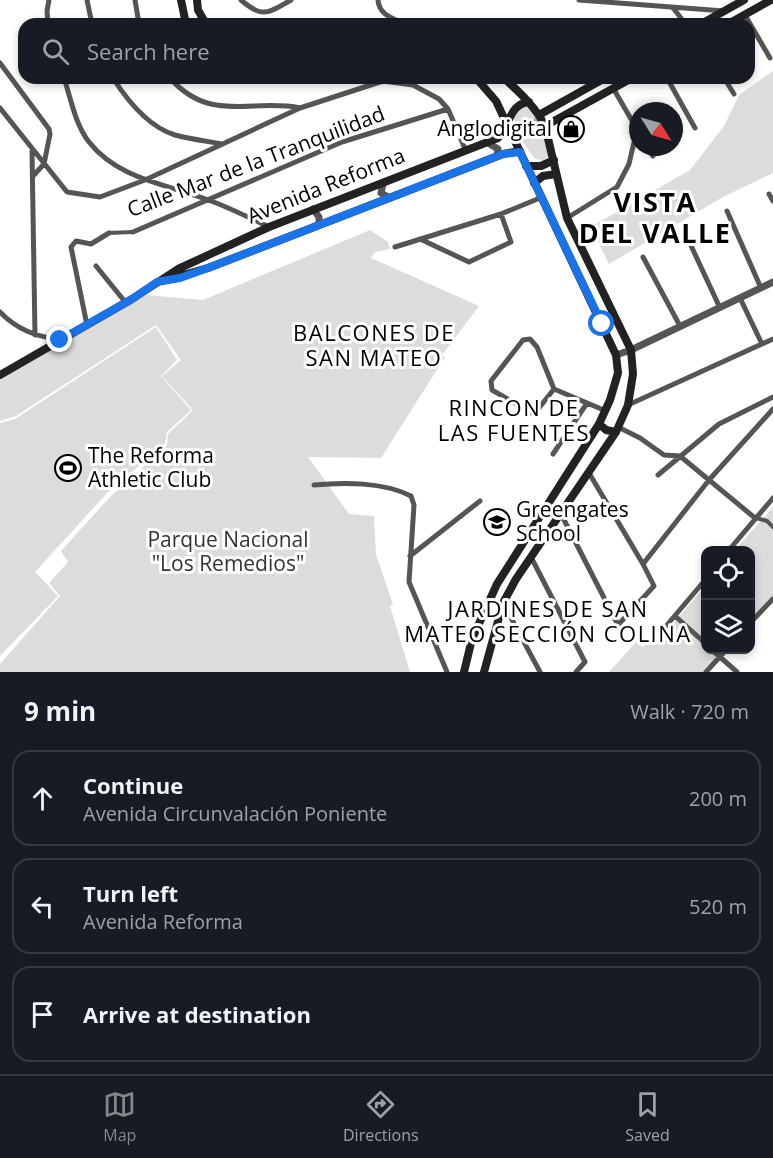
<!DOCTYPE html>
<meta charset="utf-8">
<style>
body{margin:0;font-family:"Open Sans",sans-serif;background:#20242c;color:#f1f3f6}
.controls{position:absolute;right:18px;bottom:18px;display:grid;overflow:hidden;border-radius:12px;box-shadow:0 3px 9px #0003}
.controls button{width:54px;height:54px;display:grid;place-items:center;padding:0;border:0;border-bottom:2px solid #363941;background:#171b24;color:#f1f3f6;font:30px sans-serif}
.compass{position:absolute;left:629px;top:102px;width:54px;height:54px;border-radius:50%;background:#171b24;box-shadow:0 3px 9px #0003;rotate:127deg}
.stop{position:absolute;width:18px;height:18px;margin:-14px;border:4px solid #1a73e8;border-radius:50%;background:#fff}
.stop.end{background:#1a73e8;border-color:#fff;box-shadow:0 2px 6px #0008}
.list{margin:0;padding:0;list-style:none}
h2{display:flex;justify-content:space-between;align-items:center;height:78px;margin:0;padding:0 24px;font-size:26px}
h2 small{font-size:20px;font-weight:400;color:#9ea1a6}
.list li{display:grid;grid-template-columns:39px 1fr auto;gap:18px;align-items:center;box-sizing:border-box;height:96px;margin:0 12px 12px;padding:0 12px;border:2px solid #363941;border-radius:18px}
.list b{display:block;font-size:22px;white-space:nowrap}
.list p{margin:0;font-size:20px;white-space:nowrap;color:#9ea1a6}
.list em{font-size:20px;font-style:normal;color:#9ea1a6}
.icon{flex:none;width:33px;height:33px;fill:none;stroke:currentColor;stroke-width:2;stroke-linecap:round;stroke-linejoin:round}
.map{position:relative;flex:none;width:773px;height:672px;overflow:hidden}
.search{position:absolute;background:#171b24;box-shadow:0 3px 9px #0003;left:18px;right:18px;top:18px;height:66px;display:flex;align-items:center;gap:15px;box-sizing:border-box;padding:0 21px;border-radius:18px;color:#9ea1a6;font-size:22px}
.sheet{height:402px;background:#171b24}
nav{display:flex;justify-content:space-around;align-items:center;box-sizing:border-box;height:84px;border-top:2px solid #363941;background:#171b24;font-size:16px;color:#9ea1a6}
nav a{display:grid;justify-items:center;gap:3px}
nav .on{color:#858687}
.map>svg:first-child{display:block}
</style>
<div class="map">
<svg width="773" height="672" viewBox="0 0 773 672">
<rect width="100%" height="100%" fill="#fff"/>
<path fill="#dcdcdc" d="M773,71V173L723,197L609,264L600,246L594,225L690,170L724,126L739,95Z
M529,104L541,120L549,156L543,160L535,159C526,146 511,128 514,111Z
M370,230L388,242L390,249L375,252L371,258L479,306L442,355L445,357L381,458L308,457L349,514L374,516L376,555L393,604L390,606L410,672H0V664L60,596L49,583L68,562L61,551L111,496L167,445L168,434L193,410L162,376L181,360L156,325L16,416L0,421V380L146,295L203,300Z
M156,327L177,360L161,376L191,410L167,432L165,444L108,492L35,572L58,596L0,656V423L15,419Z
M773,507V598L751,623L750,550H735Z
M705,586L706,650H727L707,672H609L636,642L643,647L655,633L661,638Z"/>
<path fill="#a3a3a3" d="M525 125a7 7 0 1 1 14 0a7 7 0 1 1-14 0Z"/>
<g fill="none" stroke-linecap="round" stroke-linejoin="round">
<path stroke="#555" stroke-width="4" d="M109,233L133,232
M756,518L767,521L773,527"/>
<path stroke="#555" stroke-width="5" d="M87,0L92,24
M135,0L139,24
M241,0C263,19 268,13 291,0
M378,0C379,13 389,17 400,22
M579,0L724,11
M673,8L681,18L682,24
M745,15L770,58
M48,24L47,11L49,0
M0,63L49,129L50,134L44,164L33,176
M64,78C71,99 75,124 89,142C119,180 168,184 211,201C230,208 250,218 269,227
M113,78C127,100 149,127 175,135C190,139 206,141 222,144
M170,78C210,124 253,98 300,108
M667,78L695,128
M724,78L734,94
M613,88L638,131
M0,108L67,192L100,197L145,180L300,108L383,81L413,85L439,99L448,109L466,151
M647,147L653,156
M32,151L35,335
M769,194L773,201
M727,211L761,288
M567,218L617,187L629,164L637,129
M133,232L342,142L448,109
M687,237L720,308
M420,239L469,262L511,242L501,214
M395,247L501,214L540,198
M643,257L680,326
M96,266L126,303
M740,298L762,344
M0,312C17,330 36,336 60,340
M87,325L71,247L76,241L91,244L109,233
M554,389L535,413H532L492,390L491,381L523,340L530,339L537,347L554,389L606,411
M628,405L773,339
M618,427L640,438L664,455L680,456L755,518
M553,454L587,403
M658,475L719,424L773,397
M314,485C343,482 384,482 411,496L414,505L409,582L447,672
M561,514L618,625L654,586L643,564L589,473
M729,550L773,498
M410,556L480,501
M531,557L585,662L576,672
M643,564L709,480L773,409
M503,603L540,672
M675,616L706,644
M750,623L773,599
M661,632L706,579
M712,650L737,672
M706,672L726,650"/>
<path stroke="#555" stroke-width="7" d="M488,143L498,149L497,156
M383,184L381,193L390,198
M313,209L319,217V225
M616,355L631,350L773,282"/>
<path stroke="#222" stroke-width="8" d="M181,0L186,24
M197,0L198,10L206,24
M371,24L380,22L406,24
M701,24L744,0
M728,24L771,0
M539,115L605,78
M545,126L632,78
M526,166H541L554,160
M534,183L543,176L556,174
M162,281L208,268L503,154L520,151
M0,375L132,299L178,269L269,227L498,138C510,126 509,104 529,102
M599,424L606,430L616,432
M464,672L472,639L497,584L599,424L610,400L618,373L616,355L496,101L476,78
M484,672L503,603L516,579L616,432L628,405L633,374L631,350L567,218L545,126C535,106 520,93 504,78"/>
</g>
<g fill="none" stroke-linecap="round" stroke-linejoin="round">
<path stroke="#1a73e8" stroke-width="8" d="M60,340L132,299L157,282L180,278L208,268L503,154L520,152L602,324"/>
</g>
<defs>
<symbol id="shop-ring" viewBox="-11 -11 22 22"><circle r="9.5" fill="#fff" stroke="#000" stroke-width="1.5"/><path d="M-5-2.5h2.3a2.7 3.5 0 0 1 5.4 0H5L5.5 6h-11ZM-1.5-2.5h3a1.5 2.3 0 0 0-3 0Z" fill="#000"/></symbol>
<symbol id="stadium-ring" viewBox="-11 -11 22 22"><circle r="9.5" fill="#fff" stroke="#000" stroke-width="1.5"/><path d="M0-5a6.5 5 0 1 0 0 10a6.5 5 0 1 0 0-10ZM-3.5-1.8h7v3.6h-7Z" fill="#000"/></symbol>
<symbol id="school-ring" viewBox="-11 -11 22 22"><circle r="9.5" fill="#fff" stroke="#000" stroke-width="1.5"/><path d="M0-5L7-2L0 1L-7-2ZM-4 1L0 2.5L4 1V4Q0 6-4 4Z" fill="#000"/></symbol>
</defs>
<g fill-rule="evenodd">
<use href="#shop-ring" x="556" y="114" width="30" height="30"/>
<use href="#stadium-ring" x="53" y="453" width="30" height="30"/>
<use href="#school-ring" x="482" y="507" width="30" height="30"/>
</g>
<g text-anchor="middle" stroke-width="6" stroke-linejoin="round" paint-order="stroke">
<g font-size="21" fill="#000" stroke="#fff" text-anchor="start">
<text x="552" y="136" text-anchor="end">Anglodigital</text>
<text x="88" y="463">The Reforma<tspan x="88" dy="24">Athletic Club</tspan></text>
<text x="516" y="517">Greengates<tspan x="516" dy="24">School</tspan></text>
</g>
<g font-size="21" fill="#000" stroke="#fff">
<text transform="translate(256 162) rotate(-21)" y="7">Calle Mar de la Tranquilidad</text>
<text transform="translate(326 186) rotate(-22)" y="7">Avenida Reforma</text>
</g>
<g font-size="21" fill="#333" stroke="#fff">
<text x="228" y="547">Parque Nacional<tspan x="228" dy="24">"Los Remedios"</tspan></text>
</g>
<g font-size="22" letter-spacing="1.5" fill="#000" stroke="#fff">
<text x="374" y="341">BALCONES DE<tspan x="374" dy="25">SAN MATEO</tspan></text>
<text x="514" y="416">RINCON DE<tspan x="514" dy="25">LAS FUENTES</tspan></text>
<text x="548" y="617">JARDINES DE SAN<tspan x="548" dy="25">MATEO SECCIÓN COLINA</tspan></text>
</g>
<g font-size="27" font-weight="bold" letter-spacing="1.5" fill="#000" stroke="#fff">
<text x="655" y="212">VISTA<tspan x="655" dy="31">DEL VALLE</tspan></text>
</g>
</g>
</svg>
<div class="controls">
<button><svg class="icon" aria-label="locate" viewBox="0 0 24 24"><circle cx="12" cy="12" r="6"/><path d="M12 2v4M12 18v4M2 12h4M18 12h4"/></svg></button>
<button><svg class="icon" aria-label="layers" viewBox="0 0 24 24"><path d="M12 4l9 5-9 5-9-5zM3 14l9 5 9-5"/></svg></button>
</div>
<svg class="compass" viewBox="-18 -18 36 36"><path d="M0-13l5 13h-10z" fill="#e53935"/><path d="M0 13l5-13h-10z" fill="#9ea1a6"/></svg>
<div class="stop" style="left:602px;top:324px"></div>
<div class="stop end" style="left:60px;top:340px"></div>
<div class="search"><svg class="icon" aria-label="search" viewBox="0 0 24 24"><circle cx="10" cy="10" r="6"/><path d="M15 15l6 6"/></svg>Search here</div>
</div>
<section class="sheet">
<h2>9 min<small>Walk · 720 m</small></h2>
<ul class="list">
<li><svg class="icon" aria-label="ahead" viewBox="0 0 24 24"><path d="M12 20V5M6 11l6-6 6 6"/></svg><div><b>Continue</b><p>Avenida Circunvalación Poniente</p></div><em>200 m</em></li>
<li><svg class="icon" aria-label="left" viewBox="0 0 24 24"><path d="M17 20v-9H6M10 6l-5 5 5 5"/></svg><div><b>Turn left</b><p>Avenida Reforma</p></div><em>520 m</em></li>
<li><svg class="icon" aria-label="arrive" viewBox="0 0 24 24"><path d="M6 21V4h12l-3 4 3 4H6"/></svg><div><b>Arrive at destination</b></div></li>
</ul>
</section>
<nav>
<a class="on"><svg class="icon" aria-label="map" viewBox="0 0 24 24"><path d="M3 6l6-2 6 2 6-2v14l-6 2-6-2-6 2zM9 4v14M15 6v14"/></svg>Map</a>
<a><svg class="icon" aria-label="directions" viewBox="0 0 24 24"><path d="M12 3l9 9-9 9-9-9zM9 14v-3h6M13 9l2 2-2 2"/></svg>Directions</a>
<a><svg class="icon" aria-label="saved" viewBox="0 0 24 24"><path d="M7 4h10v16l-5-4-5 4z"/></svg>Saved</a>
</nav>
